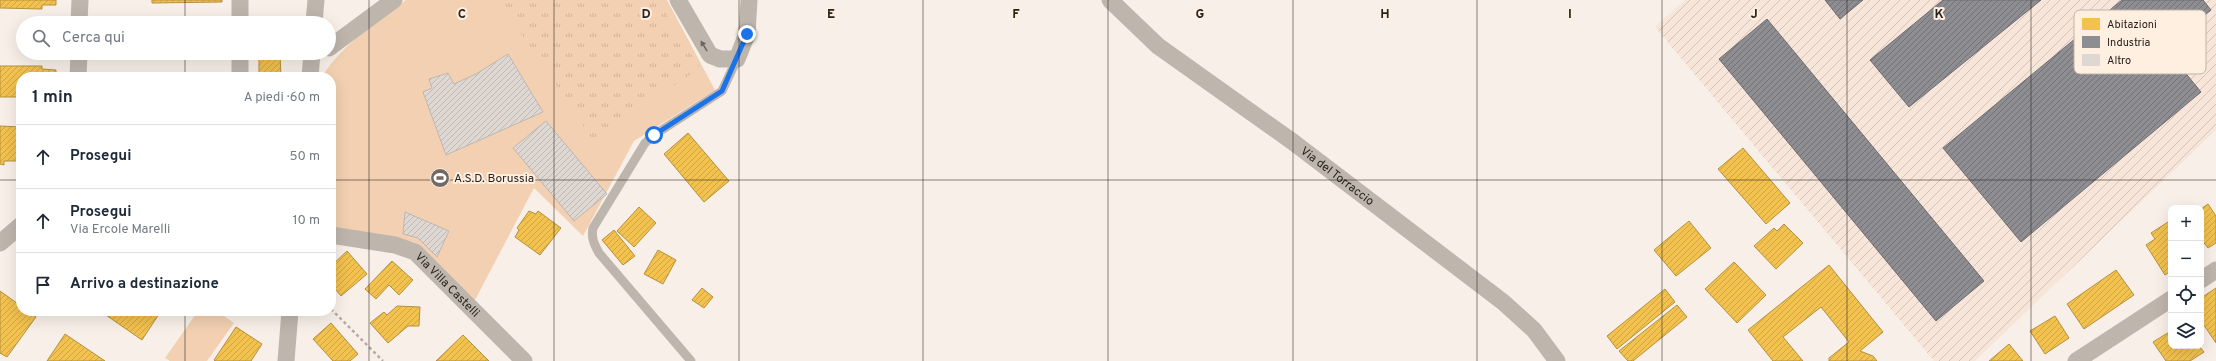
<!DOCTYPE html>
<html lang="it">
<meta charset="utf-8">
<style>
body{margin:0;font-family:Overpass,sans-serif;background:#f2f2f3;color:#1f2937}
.controls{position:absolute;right:12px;bottom:12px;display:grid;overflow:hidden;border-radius:8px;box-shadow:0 4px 16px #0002}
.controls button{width:36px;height:36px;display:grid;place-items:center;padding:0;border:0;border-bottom:1px solid #e0e1e3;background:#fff;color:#1f2937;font:20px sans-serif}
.stop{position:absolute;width:12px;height:12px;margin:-9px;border:3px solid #1a73e8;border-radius:50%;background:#fff}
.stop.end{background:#1a73e8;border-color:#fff;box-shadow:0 1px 4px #0008}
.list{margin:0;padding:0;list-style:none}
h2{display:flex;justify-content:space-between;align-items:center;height:52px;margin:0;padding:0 16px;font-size:17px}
h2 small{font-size:13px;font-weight:400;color:#747a83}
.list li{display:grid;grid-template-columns:26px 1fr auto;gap:12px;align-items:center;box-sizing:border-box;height:64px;padding:0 16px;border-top:1px solid #e0e1e3}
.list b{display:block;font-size:15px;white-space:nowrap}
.list p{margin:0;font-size:13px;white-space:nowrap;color:#747a83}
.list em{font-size:13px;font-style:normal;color:#747a83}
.icon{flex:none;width:22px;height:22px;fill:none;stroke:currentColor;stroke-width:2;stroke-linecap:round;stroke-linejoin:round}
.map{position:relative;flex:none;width:2216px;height:361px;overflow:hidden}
.search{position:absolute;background:#fff;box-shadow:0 4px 16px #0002;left:16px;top:16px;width:320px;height:44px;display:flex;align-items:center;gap:10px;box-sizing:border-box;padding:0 14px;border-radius:22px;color:#747a83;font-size:15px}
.panel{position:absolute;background:#fff;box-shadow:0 4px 16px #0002;left:16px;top:72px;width:320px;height:244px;border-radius:16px}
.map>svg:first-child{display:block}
</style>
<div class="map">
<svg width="2216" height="361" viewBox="0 0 2216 361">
<defs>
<pattern id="industrial-furrows" width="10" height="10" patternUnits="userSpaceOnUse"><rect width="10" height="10" fill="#f6e5d8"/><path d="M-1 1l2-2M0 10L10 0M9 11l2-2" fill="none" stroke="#d3c4b9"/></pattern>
<pattern id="park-tufts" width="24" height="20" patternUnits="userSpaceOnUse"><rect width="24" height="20" fill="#f2d0b1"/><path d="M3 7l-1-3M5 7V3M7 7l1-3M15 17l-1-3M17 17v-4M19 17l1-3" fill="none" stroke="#d0b298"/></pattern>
<pattern id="homes-hatch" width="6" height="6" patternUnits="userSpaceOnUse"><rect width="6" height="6" fill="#f2c14e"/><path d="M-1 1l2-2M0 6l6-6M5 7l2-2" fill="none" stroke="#d0a644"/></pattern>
<pattern id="industry-hatch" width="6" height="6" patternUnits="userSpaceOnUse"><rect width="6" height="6" fill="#8d8d92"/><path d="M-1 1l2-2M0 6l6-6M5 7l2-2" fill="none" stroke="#737377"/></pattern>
<pattern id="building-hatch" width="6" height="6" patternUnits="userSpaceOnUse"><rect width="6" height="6" fill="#dfd8d2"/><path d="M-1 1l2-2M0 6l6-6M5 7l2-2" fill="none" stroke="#bfb9b4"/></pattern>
</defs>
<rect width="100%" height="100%" fill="#f8f0e8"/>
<path fill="url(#industrial-furrows)" d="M1685,0H2216V130L1975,361H1934L1655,27Z"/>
<path fill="#f2d0b1" d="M406,0H667L715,90L634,141L583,236L534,188L475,300L414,242L331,230V77L323,75C345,42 375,24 406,0Z
M198,311H217L234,323L207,361H170L165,358Z"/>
<path fill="url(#park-tufts)" d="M498,0H657L700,68L593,140Z"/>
<path fill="url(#homes-hatch)" stroke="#b5913f" d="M0,0H56V5H42V9L0,8Z
M152,0H222V2L152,3Z
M123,20H138V23H123Z
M265,20H286V23H265Z
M150,53H224V55L150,54Z
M259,53H286H280L281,77H259Z
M0,66H42V69L56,70V77H21V97H0Z
M0,126L21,127V161H4V165L0,164Z
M688,133L729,181L704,202L664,154Z
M1743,148L1790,203L1766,224L1718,169Z
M2208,204L2216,216V243L2208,248L2201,239V209Z
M639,207L656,223L634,247L617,231Z
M529,211L536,214L538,211L561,228L540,255L515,237L519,230L517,228Z
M1689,221L1711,248L1676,276L1654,250Z
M2168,222L2171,227V271L2165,275L2146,245L2155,239L2151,233Z
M1784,224L1803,243L1776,269L1754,246L1774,228L1777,231Z
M614,230L635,256L623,265L602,240Z
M658,250L676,260L663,284L644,274Z
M347,251L367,274L341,296L331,284V266Z
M392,261L413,280L399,295L389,285L376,299L365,289Z
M1734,262L1766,295L1737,323L1705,289Z
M1829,265L1883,332L1860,351L1873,356L1877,361H1829V358L1849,342L1821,307L1783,337L1803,361H1773L1748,330Z
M2116,270L2134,295L2084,329L2067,304Z
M702,288L713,297L704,308L692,300Z
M2216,288V343L2201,321V298Z
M1665,289L1675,302L1617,349L1607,336Z
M0,291L21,306V311H28L36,317L7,357L0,353Z
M1677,305L1687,317L1633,361H1628L1619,351Z
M397,306L420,307L419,326H408L388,343L370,323L384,312L387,315Z
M100,311H161L142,340Z
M2055,316L2069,338L2045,354L2030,331Z
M331,323L358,354L350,361H333L313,339Z
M236,327L262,344L251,361H215L214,360Z
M2171,331V346H2199L2204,352L2190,361H2166L2153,342Z
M65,334L105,361H47Z
M463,335L489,361H436Z
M2009,344L2023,361H1989Z"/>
<path fill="url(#industry-hatch)" stroke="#6f6d6f" d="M1825,0H1863L1840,19Z
M1943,0H2041L1909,107L1870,60Z
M2122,0H2203L2211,10L2165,48L2201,92L2021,242L1943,148Z
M1767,19L1984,281L1936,321L1719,59Z"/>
<path fill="url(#building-hatch)" stroke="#beb7b2" d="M508,54L543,112L446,155L423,92L432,88L429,79L448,73L454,84L476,74Z
M546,121L607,194L574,221L513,148Z
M405,212L449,231L437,257L418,238L403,234Z"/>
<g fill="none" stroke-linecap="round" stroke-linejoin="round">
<path stroke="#b3aca6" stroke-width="2.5" stroke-dasharray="3 3" stroke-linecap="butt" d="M331,309L383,361"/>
<path stroke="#beb5ad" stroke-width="9" d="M691,361L599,253C594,244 591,238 593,228L645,143L654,135L722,91L737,59"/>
<g stroke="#beb5ad" stroke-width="17">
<path d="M678,0L710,55L720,59H737L747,34L749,0"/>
<path id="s1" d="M1110,0L1158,46L1293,142L1503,302L1534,330L1557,361"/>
<path d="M79,23L80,0"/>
<path d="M240,23V0"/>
<path d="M314,23L316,0"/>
<path d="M329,48L394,0"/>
<path d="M78,77L79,53"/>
<path d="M240,77V53"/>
<path d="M310,77L312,53"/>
<path id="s2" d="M331,235L395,245L415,252L524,361"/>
<path d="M0,243L21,225"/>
<path d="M2201,280L2216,270"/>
<path d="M286,361L290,311"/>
<path d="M2076,361L2171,299"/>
</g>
</g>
<defs><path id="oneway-solid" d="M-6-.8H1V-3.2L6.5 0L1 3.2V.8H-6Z"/></defs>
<use fill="#6c645e" href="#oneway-solid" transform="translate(704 46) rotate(-122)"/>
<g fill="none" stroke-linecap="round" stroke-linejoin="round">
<path stroke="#1a73e8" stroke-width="5" d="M654,135L722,91L747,34"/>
</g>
<path fill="none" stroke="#28221d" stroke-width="1" stroke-opacity="0.55" d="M185,0V23M369,0V361M554,0V361M739,0V361M923,0V361M1108,0V361M1293,0V361M1477,0V361M1662,0V361M1847,0V361M2031,0V361M185,53V77M0,180H21M331,180H2216M185,311V361"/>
<defs>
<symbol id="stadium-disc" viewBox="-11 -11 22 22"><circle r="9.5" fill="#716a64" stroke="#ffefe1"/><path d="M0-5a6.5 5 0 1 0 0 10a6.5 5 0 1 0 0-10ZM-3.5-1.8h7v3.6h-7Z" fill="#fff"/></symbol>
</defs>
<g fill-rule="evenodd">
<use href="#stadium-disc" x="429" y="167" width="22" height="22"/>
</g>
<g text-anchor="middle" stroke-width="4" stroke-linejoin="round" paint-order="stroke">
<g font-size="12" fill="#28221d" stroke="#ffefe1">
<text dy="4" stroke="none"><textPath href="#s1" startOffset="288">Via del Torraccio</textPath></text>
<text dy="4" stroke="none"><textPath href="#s2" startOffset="132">Via Villa Castelli</textPath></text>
</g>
<g font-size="12" fill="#28221d" stroke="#ffefe1" text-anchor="start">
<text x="454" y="182">A.S.D. Borussia</text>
</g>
</g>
<rect x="2074" y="10" width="132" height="64" rx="6" fill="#ffefe1" stroke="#beb2a6" stroke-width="1"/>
<rect x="2082" y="18" width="18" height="12" fill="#f2c14e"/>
<rect x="2082" y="36" width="18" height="12" fill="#8d8d92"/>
<rect x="2082" y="54" width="18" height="12" fill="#dfd8d2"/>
<g font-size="11" fill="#28221d">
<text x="2107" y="28">Abitazioni</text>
<text x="2107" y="46">Industria</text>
<text x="2107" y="64">Altro</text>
</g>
<g font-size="13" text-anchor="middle" font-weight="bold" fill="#28221d" stroke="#ffefe1" stroke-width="4" stroke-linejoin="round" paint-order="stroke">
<text x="462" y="18">C</text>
<text x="646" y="18">D</text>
<text x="831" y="18">E</text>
<text x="1016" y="18">F</text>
<text x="1200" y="18">G</text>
<text x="1385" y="18">H</text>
<text x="1570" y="18">I</text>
<text x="1754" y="18">J</text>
<text x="1939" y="18">K</text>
</g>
</svg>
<div class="controls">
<button>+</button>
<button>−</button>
<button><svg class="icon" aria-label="locate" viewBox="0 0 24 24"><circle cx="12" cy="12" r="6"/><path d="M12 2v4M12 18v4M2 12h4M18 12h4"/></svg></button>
<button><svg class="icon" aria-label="layers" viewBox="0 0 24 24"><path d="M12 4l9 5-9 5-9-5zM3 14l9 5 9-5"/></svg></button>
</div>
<div class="stop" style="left:654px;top:135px"></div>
<div class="stop end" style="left:747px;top:34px"></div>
<div class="search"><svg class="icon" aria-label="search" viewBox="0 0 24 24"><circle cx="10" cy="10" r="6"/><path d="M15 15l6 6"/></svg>Cerca qui</div>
<section class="panel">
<h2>1 min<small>A piedi · 60 m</small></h2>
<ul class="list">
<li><svg class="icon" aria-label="ahead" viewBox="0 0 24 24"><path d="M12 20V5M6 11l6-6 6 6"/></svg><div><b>Prosegui</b></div><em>50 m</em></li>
<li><svg class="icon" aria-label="ahead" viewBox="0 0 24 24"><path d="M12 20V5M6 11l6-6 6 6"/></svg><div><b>Prosegui</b><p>Via Ercole Marelli</p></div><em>10 m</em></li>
<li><svg class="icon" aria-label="arrive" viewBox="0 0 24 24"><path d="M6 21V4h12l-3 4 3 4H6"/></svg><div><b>Arrivo a destinazione</b></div></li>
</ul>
</section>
</div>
